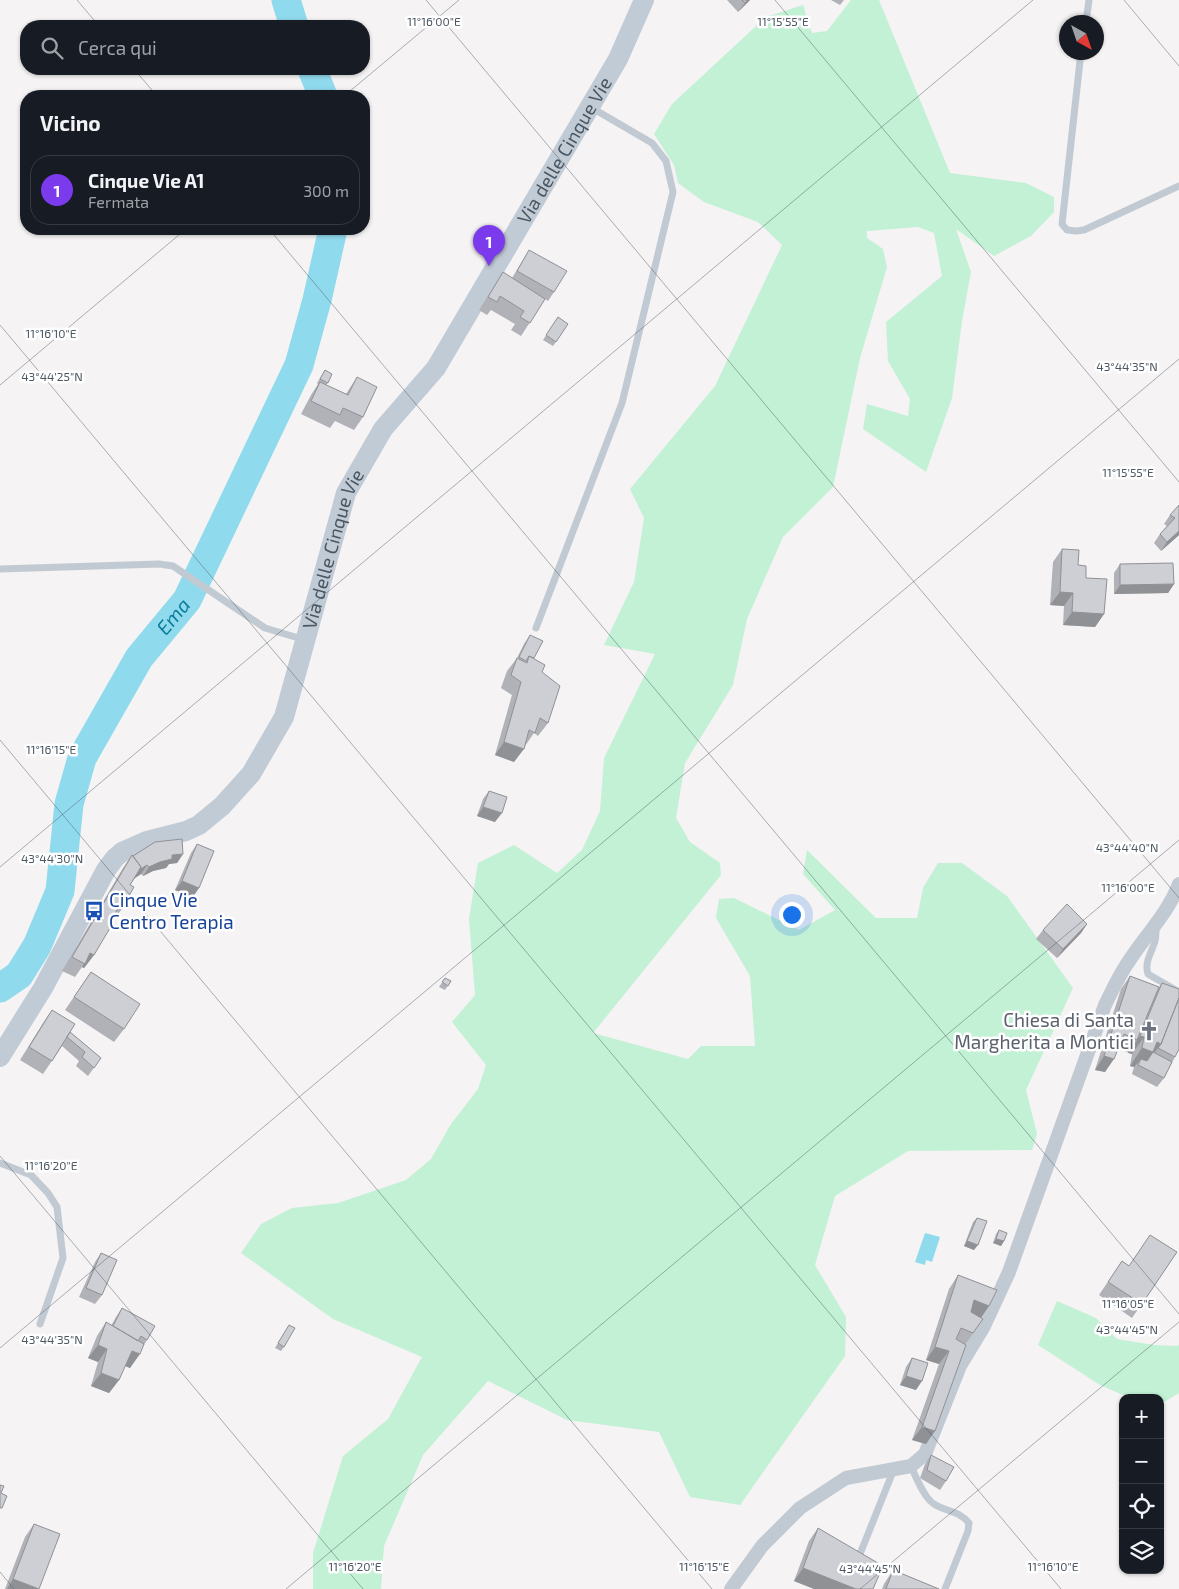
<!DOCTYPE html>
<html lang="it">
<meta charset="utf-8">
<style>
body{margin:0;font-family:"Exo 2",sans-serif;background:#20242c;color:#f1f3f6}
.controls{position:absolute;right:15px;bottom:15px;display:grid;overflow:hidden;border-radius:10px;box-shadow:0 1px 4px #0004}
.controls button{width:45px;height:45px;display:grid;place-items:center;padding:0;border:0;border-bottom:1px solid #363941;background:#171b24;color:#f1f3f6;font:25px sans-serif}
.compass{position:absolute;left:1059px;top:15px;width:45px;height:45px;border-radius:50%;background:#171b24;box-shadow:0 1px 4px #0004;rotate:140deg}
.you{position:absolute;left:791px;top:914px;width:18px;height:18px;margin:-12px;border:4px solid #fff;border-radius:50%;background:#1a73e8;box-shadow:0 0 0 8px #1a73e833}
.badge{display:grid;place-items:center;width:32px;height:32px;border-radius:50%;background:#7c3aed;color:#fff;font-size:16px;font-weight:700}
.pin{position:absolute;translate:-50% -41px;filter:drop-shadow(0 1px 2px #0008)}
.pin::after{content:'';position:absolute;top:26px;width:18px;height:15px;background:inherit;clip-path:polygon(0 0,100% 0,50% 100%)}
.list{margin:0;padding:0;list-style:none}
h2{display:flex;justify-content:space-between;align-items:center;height:65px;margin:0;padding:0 20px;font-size:21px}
h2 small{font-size:16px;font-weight:400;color:#9ea1a6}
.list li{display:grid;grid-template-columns:32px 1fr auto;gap:15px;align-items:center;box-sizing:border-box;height:70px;margin:0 10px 10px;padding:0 10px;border:1px solid #363941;border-radius:20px}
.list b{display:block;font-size:19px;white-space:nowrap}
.list p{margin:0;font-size:16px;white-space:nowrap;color:#9ea1a6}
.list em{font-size:16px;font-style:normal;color:#9ea1a6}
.icon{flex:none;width:28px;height:28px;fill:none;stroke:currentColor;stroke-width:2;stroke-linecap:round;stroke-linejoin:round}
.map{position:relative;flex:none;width:1179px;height:1589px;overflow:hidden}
.search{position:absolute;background:#171b24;box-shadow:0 1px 4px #0004;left:20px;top:20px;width:350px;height:55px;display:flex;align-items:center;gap:12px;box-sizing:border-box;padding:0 18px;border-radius:20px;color:#9ea1a6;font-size:19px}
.panel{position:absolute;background:#171b24;box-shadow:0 1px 4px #0004;left:20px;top:90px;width:350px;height:145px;border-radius:20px}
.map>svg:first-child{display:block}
</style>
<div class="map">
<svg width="1179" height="1589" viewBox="0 0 1179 1589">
<rect width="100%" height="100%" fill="#f5f3f3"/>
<path fill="#c3f1d5" d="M851,0H879L950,173L1026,183L1054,197V212L1031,236L994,256L956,229L971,272L962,321L952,398L926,472L863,429L867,404L908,416L910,399L888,361L886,322L942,276L934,233L918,227L867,231V238L883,249L887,267L860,358L833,487L783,537L747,619L733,685L685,763L676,818L690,842L720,863L721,875L593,1033L688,1059L701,1046H755L750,976L716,918L719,899L734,898L799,930L835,910L803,874L807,850L876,918H917L923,888L938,863H962L1007,896L1073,988L1026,1090L1037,1134L1032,1150L908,1151L835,1196L815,1265L846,1317L845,1356L740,1505L690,1497L659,1432L567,1420L488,1381L423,1455L384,1546L381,1589H313V1553L343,1456L388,1419L422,1357L333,1319L241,1253L261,1224L292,1208L338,1203L406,1180L431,1159L451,1124L478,1089L486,1065L452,1022L475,995L469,919L478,863L514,845L557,873L582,850L600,811L604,758L655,654L604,645L634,582L644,518L630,489L715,386L782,245L758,222L704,202L678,183L674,165L654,134L672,104L766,17L803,5L812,33L827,31Z
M1057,1301L1096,1318L1117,1339L1154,1345L1178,1346L1179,1344V1393L1166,1401L1160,1402V1398H1130L1100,1385L1038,1345Z"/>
<path fill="#90daee" d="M925,1233L940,1237L932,1262L926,1260L925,1265L915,1262Z"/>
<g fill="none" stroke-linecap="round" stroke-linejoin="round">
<g stroke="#90daee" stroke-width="29">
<path d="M286,0L294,26"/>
<path d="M312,69L323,96"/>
<path id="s1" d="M0,988L19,975L37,946L60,891L69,804L82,758L139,658L187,600L299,365L317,300L333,229"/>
</g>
<path stroke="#c1cad2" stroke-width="7" d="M1086,22L1089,0
M1081,52L1062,224L1067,230L1076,231L1084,230L1179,186
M0,569L159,564L173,566L265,628L305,640
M536,628L622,403L673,192L666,161L652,143L592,108
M1156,928C1156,932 1156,937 1155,941C1152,952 1144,962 1148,974L1179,992
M0,1163L31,1175L48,1193L57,1207L63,1258L40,1324
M911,1466C916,1477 924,1498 934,1504C947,1512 958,1510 969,1523L968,1531L945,1589
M858,1559L894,1469"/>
<path stroke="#c1cad2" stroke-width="14" d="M731,1589L762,1546L800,1508L846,1478L911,1466L925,1454L960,1366L983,1328L1009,1272L1105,1005C1113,989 1120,973 1131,958C1147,934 1169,911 1179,884"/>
<path stroke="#c1cbd6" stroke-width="20" id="s2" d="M0,1057L43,988L106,870L115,858L122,852L147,841L186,831L199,825L222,806L251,774L284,717L346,493L383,429L436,368L618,59L644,0"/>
</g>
<path fill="#b0b2b7" d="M727,0H750L738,12Z
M831,0H844L840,5Z
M529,250L554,292L548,301L545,299L521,336L511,330L515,324L491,310L487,315L479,310L503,272L512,278Z
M558,317L568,324L553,346L543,340Z
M325,370L328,383L326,385L346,394L357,377L363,417L354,430L335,421L330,428L301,414L311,395L318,384L317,383Z
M1179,505V535L1161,551L1154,543L1160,534L1167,526L1164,524L1170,515Z
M1062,549L1078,565L1104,614L1095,627L1063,625L1064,606L1050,605L1053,562Z
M1120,564L1174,584L1168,593L1114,594V573Z
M530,635L534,658L542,672L548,723L538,736L534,733L525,746L514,762L495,755L512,695L501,688L507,671L517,658L524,644Z
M489,791L495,822L477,816L483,799Z
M197,844L193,897L175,890L191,853Z
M183,854L177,863L169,864L166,868L153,871L143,876L141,874L135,878L130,885L121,910L112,923L110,922L94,955L84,968L82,967L75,977L62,971L123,868L132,855L133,856Z
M1087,924L1081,933L1057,958L1036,939L1043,930Z
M91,972L124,1029L114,1042L65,1010Z
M1130,976L1159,987L1162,983L1175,1057L1164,1078L1157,1087L1132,1074L1134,1067L1130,1066L1132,1054L1118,1049L1105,1072L1095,1070L1121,989Z
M445,978L451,981L445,990L439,987Z
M52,1010L70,1032L101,1058L88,1076L76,1066L79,1061L62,1046L43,1074L20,1060L43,1023Z
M977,1218L974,1250L964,1246L973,1222Z
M999,1230L1004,1241L1001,1246L993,1243L996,1234Z
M1177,1252L1132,1318L1099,1295L1122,1261L1129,1266Z
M101,1253L102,1295L95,1304L79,1297L95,1262Z
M958,1275L989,1306L981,1318L983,1319L965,1345L926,1444L912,1440L939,1364L926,1360L949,1289Z
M122,1308L147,1340L130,1368L125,1366L119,1380L109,1393L91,1386L98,1362L88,1358L97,1336L106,1322L111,1326L116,1317Z
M289,1325L284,1347L281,1351L275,1348Z
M912,1358L916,1390L900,1385L906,1367Z
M931,1455L946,1481L940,1490L920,1478L925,1464Z
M34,1524L39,1589H5L25,1537Z
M818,1528L873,1589H814L794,1581L809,1541Z
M893,1570L939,1589H882L884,1584Z"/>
<path fill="#909195" d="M747,0H750L738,12L745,3Z
M1179,531V535L1161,551L1167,542Z
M1174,584L1168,593L1114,594L1120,585Z
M1060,592L1073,593L1064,606L1050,605Z
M1072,612L1104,614L1095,627L1063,625Z
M504,742L524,749L514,762L495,755Z
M483,807L502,813L495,822L477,816Z
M183,854L177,863L169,864L166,868L153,871L143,876L149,867L172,855Z
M147,865L141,874L132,880L138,871Z
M182,881L199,888L193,897L175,890Z
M1087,924L1081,933L1057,958L1063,949Z
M90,953L94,955L84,968L82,967Z
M1140,1036L1144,1037L1132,1054L1128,1053Z
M1157,1042L1161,1044L1148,1061L1141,1059L1134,1067L1130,1066L1142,1048Z
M1104,1056L1114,1059L1105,1072L1095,1070Z
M996,1239L1004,1241L1001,1246L993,1243Z
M967,1241L978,1245L974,1250L964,1246Z
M974,1300L989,1306L980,1319L965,1314Z
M98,1345L107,1349L98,1362L88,1358Z
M935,1347L949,1351L939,1364L926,1360Z
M132,1351L140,1354L130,1368L123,1365Z
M101,1373L119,1380L109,1393L91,1386Z
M906,1376L922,1381L916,1390L900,1385Z
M922,1427L935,1431L926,1444L912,1440Z
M803,1568L856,1589H814L794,1581Z
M13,1579L39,1589H7Z"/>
<path fill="#cdcfd5" stroke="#909195" d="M742,0H747L745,3Z
M529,250L567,271L554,292L517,271Z
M503,272L545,299L530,323L520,317L524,311L500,296L497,302L488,297Z
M558,317L568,324L556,342L546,335Z
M325,370L332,374L328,383L320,379Z
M357,377L377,387L363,417L343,408L340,415L311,401L320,382L348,395Z
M1179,505V531L1167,542L1160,534L1175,518L1170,515Z
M1062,549L1079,550L1078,565L1086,566V578L1107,579L1104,614L1072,612L1073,593L1060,592Z
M1173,563L1174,584L1120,585V564Z
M530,635L543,641L534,658L529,656L526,661L519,657Z
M529,656L545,665L542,672L560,686L548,723L540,718L535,733L529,730L524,749L504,742L521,682L511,675L517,658L527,663Z
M489,791L507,797L502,813L483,807Z
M182,839L183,854L172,855V859L160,862L149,867L147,865L139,870L141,867L133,856L155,842Z
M197,844L214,851L199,888L182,881Z
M132,855L141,867L130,885L134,887L121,910L118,908L108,927L110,928L94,955L90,953L85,964L72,957Z
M1067,904L1087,924L1063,949L1043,930Z
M91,972L140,1004L124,1029L74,997Z
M1130,976L1159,987L1137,1040L1124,1034L1114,1059L1104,1056Z
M445,978L451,981L448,986L442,982Z
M1162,983L1179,989V998L1161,1044L1157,1042L1153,1052L1142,1048L1144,1037L1140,1036Z
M1179,998V1049L1175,1057L1158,1048L1161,1044Z
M52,1010L75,1024L52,1061L29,1047Z
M70,1032L101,1058L94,1068L82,1057L85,1052L67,1037Z
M1153,1052L1172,1062L1164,1078L1138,1065L1141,1059L1147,1061Z
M977,1218L987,1221L978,1245L967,1241Z
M999,1230L1007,1233L1004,1241L996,1239Z
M1150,1235L1177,1252L1142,1304L1108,1282L1122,1261L1129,1266Z
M101,1253L117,1260L102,1295L86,1288Z
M958,1275L997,1290L989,1306L974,1300L971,1312L983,1319L973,1333L961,1328L956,1339L966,1345L935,1431L922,1427L949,1351L935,1347Z
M122,1308L155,1326L147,1340L141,1336L138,1341L113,1326Z
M106,1322L144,1344L140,1354L132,1351L119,1380L101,1373L107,1349L98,1345Z
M289,1325L295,1328L284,1347L278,1343Z
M912,1358L928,1363L922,1381L906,1376Z
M931,1455L954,1467L946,1481L927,1470Z
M0,1485L4,1486L1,1493L7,1496L2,1508H0Z
M34,1524L60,1534L39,1589L13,1579Z
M818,1528L883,1566L873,1589H856L803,1568Z
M893,1570L939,1589H886Z"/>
<path fill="none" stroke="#4a5661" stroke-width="1" stroke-opacity="0.45" d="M77,0L99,26M426,0L1179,898M775,0L1179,482M1124,0L1179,66M134,69L157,96M344,96L459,0M269,229L1179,1314M0,325L1061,1589M0,385L186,229M0,740L712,1589M0,867L1033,0M0,1156L363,1589M0,1348L1179,359M0,1572L14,1589M286,1589L1179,840M860,1589L1179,1322"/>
<defs>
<symbol id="bus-bare" viewBox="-9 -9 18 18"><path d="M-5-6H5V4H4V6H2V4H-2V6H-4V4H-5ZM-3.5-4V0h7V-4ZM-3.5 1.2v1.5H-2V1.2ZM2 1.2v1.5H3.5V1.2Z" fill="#1a4fb4" stroke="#fff" stroke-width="2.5" paint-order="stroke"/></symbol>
<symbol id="church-bare" viewBox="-9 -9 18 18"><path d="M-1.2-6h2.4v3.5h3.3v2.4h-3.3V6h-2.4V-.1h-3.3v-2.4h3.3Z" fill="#6b7280" stroke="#fff" stroke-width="2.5" paint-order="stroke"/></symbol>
</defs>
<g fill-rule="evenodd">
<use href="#bus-bare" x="80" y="897" width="28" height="28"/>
<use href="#church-bare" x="1135" y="1017" width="28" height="28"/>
</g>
<g text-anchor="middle" stroke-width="5" stroke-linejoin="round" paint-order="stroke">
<g font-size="19" fill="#4a5661" stroke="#fff">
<text dy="7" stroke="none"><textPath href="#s2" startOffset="1100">Via delle Cinque Vie</textPath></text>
<text dy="7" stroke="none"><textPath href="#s2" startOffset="635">Via delle Cinque Vie</textPath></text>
</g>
<g font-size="19" fill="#164399" stroke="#fff" text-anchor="start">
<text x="109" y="907">Cinque Vie<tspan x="109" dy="22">Centro Terapia</tspan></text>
</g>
<g font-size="19" fill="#5b616d" stroke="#fff" text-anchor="end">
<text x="1134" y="1027">Chiesa di Santa<tspan x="1134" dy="22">Margherita a Montici</tspan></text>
</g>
<g font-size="20" font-style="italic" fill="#0c7c9b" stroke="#fff">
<text dy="7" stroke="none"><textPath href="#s1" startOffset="421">Ema</textPath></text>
</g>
</g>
<g font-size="12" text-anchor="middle" fill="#4a5661" stroke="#fff" stroke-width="5" stroke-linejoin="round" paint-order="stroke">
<text x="783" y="26">11°15'55"E</text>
<text x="434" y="26">11°16'00"E</text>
<text x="51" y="338">11°16'10"E</text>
<text x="1127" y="371">43°44'35"N</text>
<text x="52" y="381">43°44'25"N</text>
<text x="1128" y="477">11°15'55"E</text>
<text x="51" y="754">11°16'15"E</text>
<text x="1127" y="852">43°44'40"N</text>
<text x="52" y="863">43°44'30"N</text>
<text x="1128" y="892">11°16'00"E</text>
<text x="51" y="1170">11°16'20"E</text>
<text x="1128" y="1308">11°16'05"E</text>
<text x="1127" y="1334">43°44'45"N</text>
<text x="52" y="1344">43°44'35"N</text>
<text x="355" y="1571">11°16'20"E</text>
<text x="704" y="1571">11°16'15"E</text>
<text x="1053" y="1571">11°16'10"E</text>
<text x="870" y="1573">43°44'45"N</text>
</g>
</svg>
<div class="controls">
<button>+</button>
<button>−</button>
<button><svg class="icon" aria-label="locate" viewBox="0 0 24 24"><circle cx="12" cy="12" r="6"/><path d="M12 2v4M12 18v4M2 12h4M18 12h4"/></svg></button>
<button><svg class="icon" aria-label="layers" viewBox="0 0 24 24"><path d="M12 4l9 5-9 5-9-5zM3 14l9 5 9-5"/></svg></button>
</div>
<svg class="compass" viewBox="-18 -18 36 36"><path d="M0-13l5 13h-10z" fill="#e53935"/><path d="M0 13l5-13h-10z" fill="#9ea1a6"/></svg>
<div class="you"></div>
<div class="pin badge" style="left:489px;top:266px">1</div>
<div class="search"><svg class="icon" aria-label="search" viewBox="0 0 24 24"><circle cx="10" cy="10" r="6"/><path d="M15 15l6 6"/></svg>Cerca qui</div>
<section class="panel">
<h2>Vicino<small></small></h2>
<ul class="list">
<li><span class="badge">1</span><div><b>Cinque Vie A1</b><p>Fermata</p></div><em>300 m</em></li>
</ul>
</section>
</div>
